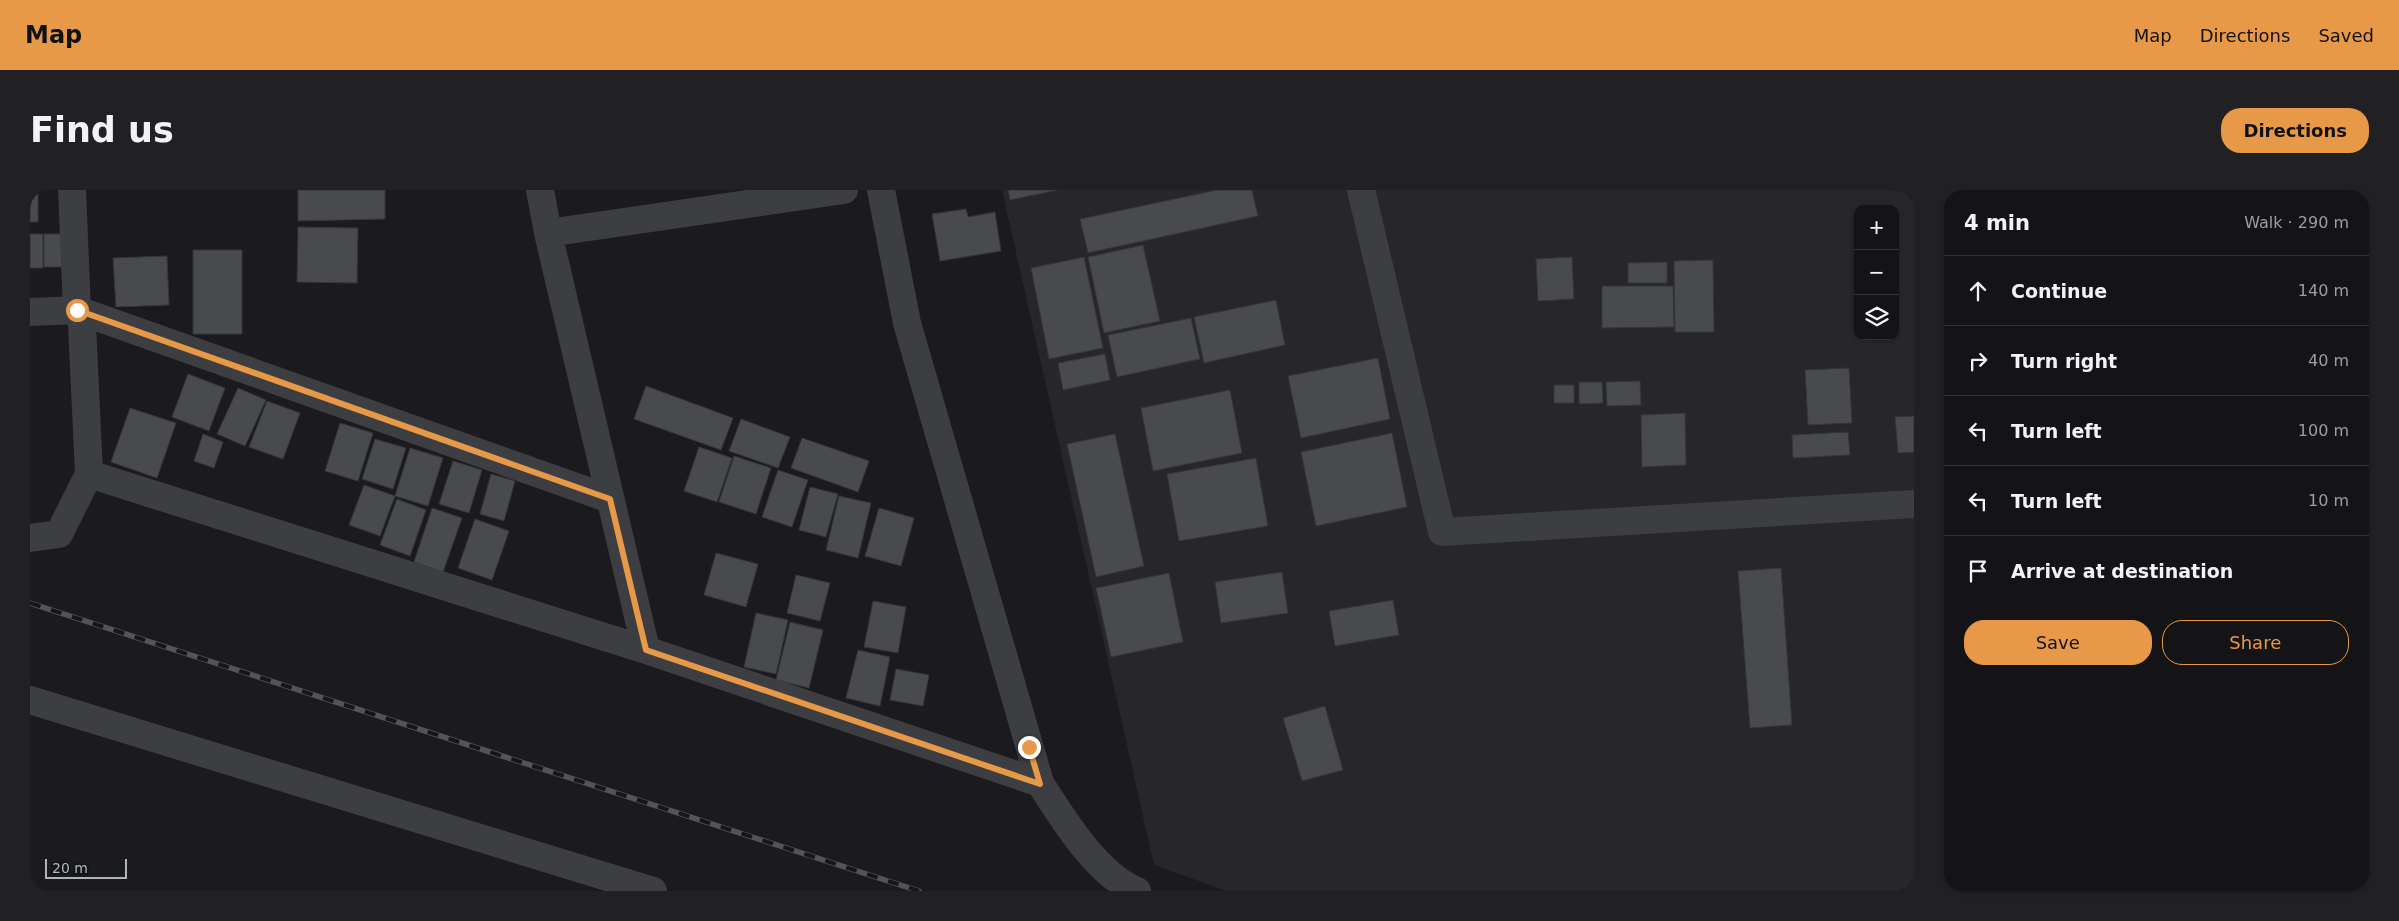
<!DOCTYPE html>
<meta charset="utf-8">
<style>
body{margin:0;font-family:"DejaVu Sans",sans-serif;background:#212123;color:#f1f3f6}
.controls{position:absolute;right:15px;top:15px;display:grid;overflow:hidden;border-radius:10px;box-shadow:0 1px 4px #0004}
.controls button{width:45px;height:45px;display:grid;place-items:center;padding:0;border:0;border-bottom:1px solid #333335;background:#141416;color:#f1f3f6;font:25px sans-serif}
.scale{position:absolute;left:15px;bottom:12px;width:82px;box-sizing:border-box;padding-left:5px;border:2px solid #aeb5bc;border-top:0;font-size:14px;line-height:18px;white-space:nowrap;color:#aeb5bc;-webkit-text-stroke:4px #161618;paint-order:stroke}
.stop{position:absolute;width:15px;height:15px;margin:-11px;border:4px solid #e89948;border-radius:50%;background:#fff}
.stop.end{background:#e89948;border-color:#fff;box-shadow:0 1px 5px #0008}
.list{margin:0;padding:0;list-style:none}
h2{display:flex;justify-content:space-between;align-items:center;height:65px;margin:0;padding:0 20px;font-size:21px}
h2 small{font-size:16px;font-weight:400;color:#9d9ea1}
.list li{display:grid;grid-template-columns:32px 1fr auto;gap:15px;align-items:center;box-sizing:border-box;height:70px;padding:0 20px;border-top:1px solid #333335}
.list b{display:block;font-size:19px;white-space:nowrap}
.list em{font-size:16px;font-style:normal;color:#9d9ea1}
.actions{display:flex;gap:10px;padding:15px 20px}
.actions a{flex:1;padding:11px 0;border:1px solid #e89948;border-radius:20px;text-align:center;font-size:18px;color:#e89948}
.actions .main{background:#e89948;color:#111}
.icon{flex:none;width:28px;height:28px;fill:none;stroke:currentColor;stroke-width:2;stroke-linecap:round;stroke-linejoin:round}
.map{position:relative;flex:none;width:1884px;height:701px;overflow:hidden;border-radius:20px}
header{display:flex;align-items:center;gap:30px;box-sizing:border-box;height:70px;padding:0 25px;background:#e89948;color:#111}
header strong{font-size:24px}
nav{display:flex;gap:28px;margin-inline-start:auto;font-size:18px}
.intro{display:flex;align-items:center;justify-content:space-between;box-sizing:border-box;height:120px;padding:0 30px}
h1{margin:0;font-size:35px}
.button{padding:12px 22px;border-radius:20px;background:#e89948;color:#111;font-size:18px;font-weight:700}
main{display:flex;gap:30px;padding:0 30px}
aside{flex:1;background:#141416;border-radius:20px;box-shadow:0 1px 4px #0004}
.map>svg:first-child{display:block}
</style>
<header>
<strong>Map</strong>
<nav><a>Map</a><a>Directions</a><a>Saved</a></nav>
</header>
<div class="intro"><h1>Find us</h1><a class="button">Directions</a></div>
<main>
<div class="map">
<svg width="1884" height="701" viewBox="0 0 1884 701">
<rect width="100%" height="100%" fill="#1b1b1d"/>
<path fill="#27272a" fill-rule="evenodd" d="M972,0H1884V701H1197L1124,675ZM1828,19H1865V146H1828Z"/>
<path fill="#484a4d" stroke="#353639" d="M0,0H8V32H0Z
M268,0H355V29L268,31Z
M978,0H1028L980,10Z
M1187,0H1222L1228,26L1058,63L1050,29Z
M936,19L938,27L965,22L971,61L910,71L902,24Z
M268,37L328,38L327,93L267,92Z
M0,44H13V78H0Z
M14,44H32V77H14Z
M1113,55L1130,131L1074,143L1058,67Z
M163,60H212V144H163Z
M137,66L139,115L86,117L83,68Z
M1054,67L1073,158L1019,169L1001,78Z
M1542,67L1544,109L1508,111L1506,69Z
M1683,70L1684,142H1645L1644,71Z
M1637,72V93H1598V73Z
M1572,96H1643L1644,137L1572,138Z
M1246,110L1255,155L1174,173L1164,127Z
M1161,128L1170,169L1087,187L1078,145Z
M1075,164L1080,190L1033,200L1028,173Z
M1348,168L1360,229L1271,248L1258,186Z
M1819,178L1822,233L1778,235L1775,180Z
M158,184L195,198L179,241L142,227Z
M1610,191L1611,215L1577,216L1576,192Z
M1549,192H1572L1573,213L1549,214Z
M1524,195H1544V213H1524Z
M616,196L703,228L691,260L604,229Z
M208,198L236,210L215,256L187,244Z
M1200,200L1212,263L1123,281L1111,218Z
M237,211L270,223L253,269L219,257Z
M100,218L146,233L127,288L81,272Z
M1655,223L1656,275L1612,277L1611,225Z
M1884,226V262L1868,263L1865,227Z
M711,229L760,247L748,278L699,261Z
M310,233L343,243L328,291L295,281Z
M1818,242L1820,265L1763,268L1762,245Z
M1362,243L1377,317L1286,336L1271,262Z
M173,244L193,252L184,278L164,271Z
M1085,244L1114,376L1066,387L1037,254Z
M772,248L839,271L828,302L761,278Z
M345,249L376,258L363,299L332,289Z
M669,257L702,268L687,312L654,301Z
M380,258L413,268L398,316L365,306Z
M704,266L741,278L726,324L689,312Z
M1226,268L1238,336L1149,351L1137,284Z
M423,271L452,280L439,323L409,314Z
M748,280L778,290L762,337L732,327Z
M461,284L485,291L474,331L450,324Z
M334,295L365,306L350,346L319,335Z
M780,297L808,304L796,347L769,340Z
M809,306L841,313L828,368L796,360Z
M367,309L396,320L380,366L350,355Z
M402,318L432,328L413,382L384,372Z
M849,318L884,328L871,376L835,366Z
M445,329L479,341L462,390L428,378Z
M686,363L728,374L716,417L674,405Z
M1751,378L1762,535L1720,538L1708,381Z
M1252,382L1258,423L1191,433L1185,392Z
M1139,383L1153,452L1081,467L1066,398Z
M766,385L800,393L790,431L757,423Z
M1363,410L1369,445L1305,456L1299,421Z
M843,411L876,417L868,463L834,457Z
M726,423L758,430L746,484L714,477Z
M760,432L793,440L779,498L746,490Z
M828,460L860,467L850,516L816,508Z
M866,479L899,485L893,516L860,510Z
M1295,516L1313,580L1272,591L1253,528Z"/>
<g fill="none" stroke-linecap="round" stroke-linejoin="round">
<path stroke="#3c3e42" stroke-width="28" d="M510,0L518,43L616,460
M851,0L877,133L1010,593C1033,629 1067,685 1107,701
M1331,0L1412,342L1884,314
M518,43L814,0
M0,122L47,120L580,309
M59,284L616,460L1010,593
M0,348L29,344L59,284L52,134L47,120L42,0
M0,510L623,701"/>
<defs>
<path id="rail" d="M0,413L889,701"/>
</defs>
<use href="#rail" stroke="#515459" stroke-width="5.5"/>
<use href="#rail" stroke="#161618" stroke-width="4" stroke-dasharray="11" stroke-linecap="butt"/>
</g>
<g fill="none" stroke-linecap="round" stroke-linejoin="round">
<path stroke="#e89948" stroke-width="6" d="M47,120L580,309L616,460L1010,594L999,557"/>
</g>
</svg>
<div class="controls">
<button>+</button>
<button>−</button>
<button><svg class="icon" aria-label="layers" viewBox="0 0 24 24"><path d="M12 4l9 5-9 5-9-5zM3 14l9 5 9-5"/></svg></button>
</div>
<div class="scale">20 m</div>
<div class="stop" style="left:47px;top:120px"></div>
<div class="stop end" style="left:999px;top:557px"></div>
</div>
<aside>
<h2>4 min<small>Walk · 290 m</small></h2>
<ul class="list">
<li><svg class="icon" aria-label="ahead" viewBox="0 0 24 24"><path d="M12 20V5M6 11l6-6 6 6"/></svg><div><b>Continue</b></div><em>140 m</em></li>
<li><svg class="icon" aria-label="right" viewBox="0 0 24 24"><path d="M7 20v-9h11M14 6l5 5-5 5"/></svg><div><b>Turn right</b></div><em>40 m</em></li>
<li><svg class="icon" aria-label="left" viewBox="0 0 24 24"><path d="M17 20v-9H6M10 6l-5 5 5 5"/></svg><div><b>Turn left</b></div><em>100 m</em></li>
<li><svg class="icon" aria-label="left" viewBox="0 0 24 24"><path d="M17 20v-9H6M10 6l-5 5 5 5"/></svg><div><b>Turn left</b></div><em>10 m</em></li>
<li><svg class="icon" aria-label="arrive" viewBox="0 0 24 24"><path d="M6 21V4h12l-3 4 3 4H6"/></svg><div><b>Arrive at destination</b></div></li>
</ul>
<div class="actions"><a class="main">Save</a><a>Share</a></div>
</aside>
</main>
